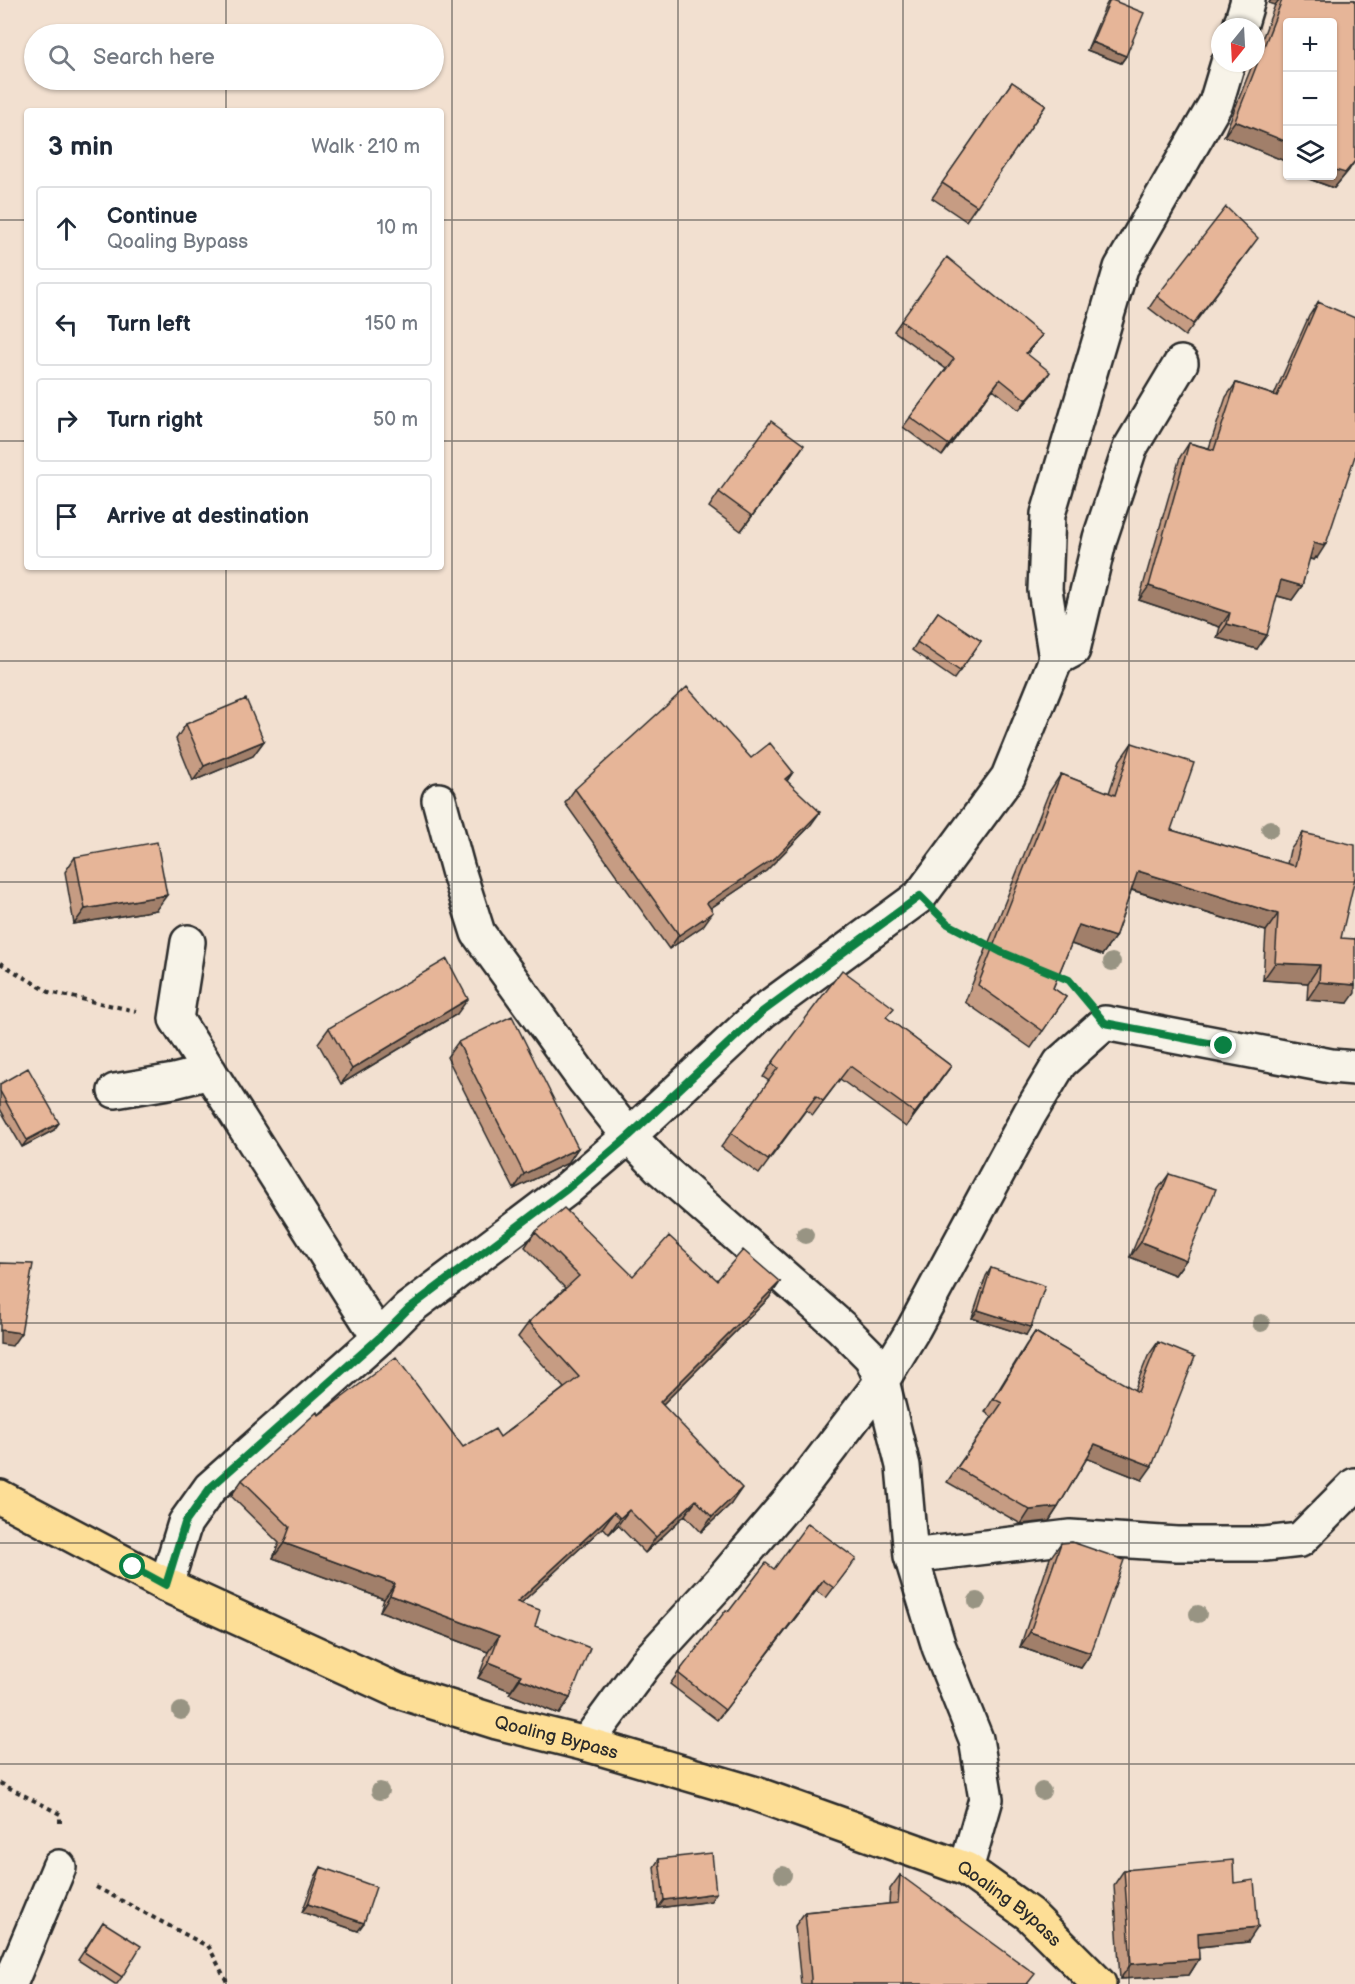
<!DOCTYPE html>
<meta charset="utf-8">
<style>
body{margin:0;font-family:"Balsamiq Sans",sans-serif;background:#f2f2f3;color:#1f2937}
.controls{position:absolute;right:18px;top:18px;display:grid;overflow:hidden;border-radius:6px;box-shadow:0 2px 4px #0004}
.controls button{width:54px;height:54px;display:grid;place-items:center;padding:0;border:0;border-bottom:2px solid #e0e1e3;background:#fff;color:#1f2937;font:30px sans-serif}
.compass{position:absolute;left:1211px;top:18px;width:54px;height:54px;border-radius:50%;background:#fff;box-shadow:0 2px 4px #0004;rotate:198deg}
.stop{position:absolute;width:18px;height:18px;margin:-14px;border:4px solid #0b8043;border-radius:50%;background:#fff}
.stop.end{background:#0b8043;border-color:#fff;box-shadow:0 2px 6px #0008}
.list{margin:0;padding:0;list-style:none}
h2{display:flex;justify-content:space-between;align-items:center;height:78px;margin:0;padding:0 24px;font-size:26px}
h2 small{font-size:20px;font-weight:400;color:#747a83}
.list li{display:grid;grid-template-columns:39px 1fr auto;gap:18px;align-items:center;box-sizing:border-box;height:84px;margin:0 12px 12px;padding:0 12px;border:2px solid #e0e1e3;border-radius:6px}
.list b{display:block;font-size:22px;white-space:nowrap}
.list p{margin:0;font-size:20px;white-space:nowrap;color:#747a83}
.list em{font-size:20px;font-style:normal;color:#747a83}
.icon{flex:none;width:33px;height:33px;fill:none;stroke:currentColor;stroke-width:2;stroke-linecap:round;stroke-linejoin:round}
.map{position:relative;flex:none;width:1355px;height:1984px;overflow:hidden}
.search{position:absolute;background:#fff;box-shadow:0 2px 4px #0004;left:24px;top:24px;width:420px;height:66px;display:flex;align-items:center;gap:15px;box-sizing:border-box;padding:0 21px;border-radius:33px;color:#747a83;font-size:22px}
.panel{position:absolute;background:#fff;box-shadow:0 2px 4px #0004;left:24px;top:108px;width:420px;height:462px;border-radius:6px}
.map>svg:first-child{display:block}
</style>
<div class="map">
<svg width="1355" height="1984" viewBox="0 0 1355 1984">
<rect width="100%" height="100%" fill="#f2e0d0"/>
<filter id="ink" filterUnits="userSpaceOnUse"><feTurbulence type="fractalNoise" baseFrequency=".0167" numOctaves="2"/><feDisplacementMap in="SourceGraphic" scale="12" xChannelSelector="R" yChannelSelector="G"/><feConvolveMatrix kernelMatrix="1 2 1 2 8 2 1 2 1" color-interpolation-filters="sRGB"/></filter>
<g filter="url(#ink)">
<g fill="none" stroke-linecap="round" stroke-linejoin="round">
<defs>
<path id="minor" d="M1240,27L1248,0
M1056,659L1073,650L1100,538L1130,448L1181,363
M439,800L458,870L478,933L585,1081L629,1136L659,1167L841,1327L871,1357L882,1381L903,1466L911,1556L939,1647L976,1739L986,1799L966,1869
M188,942L176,1019L379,1338
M115,1091L174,1081L210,1072
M911,1556L1070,1537L1177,1544H1265L1300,1540L1355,1485
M166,1585L185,1523L210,1488L379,1338L408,1309L567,1189L629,1136L762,1012L920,896L1008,777L1056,659L1045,590L1048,514L1121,268L1216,103L1228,63
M586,1744L645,1664L723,1579L804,1483L882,1381L914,1328L1030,1113L1060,1063L1105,1023L1331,1066L1355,1068
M10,1984L59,1867"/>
<g id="major">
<path id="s1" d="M0,1497L166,1585L398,1691L497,1722L586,1744L753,1793L966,1869L1029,1914L1099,1984"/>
</g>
</defs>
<use href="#minor" stroke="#2b2b2b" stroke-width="38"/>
<use href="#major" stroke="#2b2b2b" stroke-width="38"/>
<path stroke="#2b2b2b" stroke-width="4" stroke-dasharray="4.5 4.5" stroke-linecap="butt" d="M950,925L991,946
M0,963L49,992L136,1011
M1056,974L1069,979L1078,990
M0,1783L60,1814V1827
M96,1887L209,1947L228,1984"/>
<use href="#minor" stroke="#f7f3e8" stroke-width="33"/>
<use href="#major" stroke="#fdde96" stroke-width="33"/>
</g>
<g fill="#989483">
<circle cx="1270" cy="829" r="9"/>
<circle cx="1112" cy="962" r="9"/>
<circle cx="805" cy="1235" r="9"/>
<circle cx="1261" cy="1323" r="9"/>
<circle cx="977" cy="1601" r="9"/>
<circle cx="1198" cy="1614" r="9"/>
<circle cx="181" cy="1711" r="9"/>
<circle cx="380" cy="1791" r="9"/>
<circle cx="1042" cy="1791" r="9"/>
<circle cx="783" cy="1875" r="9"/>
</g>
<path fill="#c69c83" stroke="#2b2b2b" stroke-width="1.5" d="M1109,0L1126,56L1121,63L1087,50L1105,7Z
M1270,0H1355L1349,170L1334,188L1301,176H1332L1287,22V162L1224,136L1253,63H1256V55L1275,5L1269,3Z
M1012,82L1046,105L966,221L932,198Z
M1250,249L1185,336L1149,308L1157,296Z
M1318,302L1317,558L1316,557L1314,560L1309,559L1302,586L1292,600L1277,596L1257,649L1217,638L1220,627L1139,600L1180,457L1189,443L1209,448L1226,397L1236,383L1274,395L1309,316Z
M901,321L1042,335L1027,354L1043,383L1019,410L993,389L942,456L903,427L946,369L894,331Z
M794,460L741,531L709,507L719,492Z
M938,612L981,641L954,679L912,650Z
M186,724L264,741L253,756L193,781L176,739Z
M1132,743L1171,830L1287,864L1290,850L1303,833L1341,938L1348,1003L1307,1000L1308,983L1263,980L1266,931L1131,890L1115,937L1102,955L1071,944L1053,988L1066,997L1031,1048L965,1002L1049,792L1061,774L1109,793L1120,760Z
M751,758L793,772L787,781L810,826L766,871L711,908L703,926L669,949L565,803L575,789Z
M75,857L156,910L74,924L65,872Z
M457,1014L341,1084L318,1043L329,1028Z
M887,1018L951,1066L906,1127L840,1079L813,1115L806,1110L759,1174L721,1147L769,1081L763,1077L772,1063Z
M458,1042L578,1148L568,1163L514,1189L447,1057Z
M0,1084L54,1130L22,1147L0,1109Z
M1169,1174L1186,1260L1175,1275L1130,1257L1158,1189Z
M535,1232L633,1276L780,1282L769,1298L662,1405L731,1504L701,1532L685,1515L645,1553L618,1525L609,1534L603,1527L521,1603L535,1626L570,1698L559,1714L509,1694L511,1691L478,1678L488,1652L380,1611L384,1599L273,1558L279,1543L231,1496L242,1480L319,1415L463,1447L500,1437L564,1388L518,1337L529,1322L565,1288L525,1247Z
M991,1268L1026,1335L972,1318L986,1276Z
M1035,1332L1134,1391L1148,1356L1158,1342L1142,1480L1087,1458L1058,1507L1049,1521L1021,1524L947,1482L992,1417L985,1412L1026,1345Z
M1061,1543L1091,1653L1081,1668L1020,1647L1050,1558Z
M774,1569H848L826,1598L816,1591L717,1720L670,1684L678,1673L729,1611Z
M659,1859L711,1901L658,1908L654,1867Z
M321,1867L358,1931L302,1912L316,1875Z
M1124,1870L1234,1883L1248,1942L1198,1947L1199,1959L1189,1975L1120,1979L1114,1885Z
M900,1875L1028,1984H801L795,1926L805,1912L889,1904L890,1889Z
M103,1922L122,1977L117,1984H115L78,1960Z"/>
<path fill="#a17f6a" stroke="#2b2b2b" stroke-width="1.5" d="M1271,0H1279L1275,5L1269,3Z
M1092,42L1126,56L1121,63L1087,50Z
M1235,121L1287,142V162L1224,136Z
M1355,161L1349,170L1334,188L1301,176H1332V169Z
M1050,372L1043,383L1019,410L1026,400Z
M1000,379L993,389L942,456L949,445Z
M804,445L794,460L741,531L752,516Z
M1314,543L1326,544L1317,558L1316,557L1314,560L1304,557Z
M1281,580L1302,586L1292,600L1271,594Z
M1149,586L1230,613L1220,627L1139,600Z
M1227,624L1267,635L1257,649L1217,638Z
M264,741L253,756L193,781L204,766Z
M793,772L783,786L785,779Z
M820,812L810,826L766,871L697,917L707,903Z
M1138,871L1278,914L1266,931L1126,888Z
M167,895L156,910L74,924L85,909Z
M713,912L703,926L669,949L679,935Z
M1079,925L1115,937L1102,955L1066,942Z
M1275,963L1320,965L1308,983L1263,980Z
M1319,982L1355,985V993L1348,1003L1307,1000Z
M468,999L457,1014L341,1084L352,1069Z
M951,1066L941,1080L906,1127L915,1113Z
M59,1123L54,1130L22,1147L27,1140Z
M578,1148L568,1163L514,1189L524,1174Z
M1141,1242L1186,1260L1175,1275L1130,1257Z
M780,1282L769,1298L649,1418L660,1402Z
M978,1310L1031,1327L1026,1335L972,1318Z
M0,1330L21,1333L12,1346L0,1344Z
M1095,1444L1152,1466L1142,1480L1086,1458Z
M742,1488L731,1504L701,1532L712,1517Z
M696,1500L685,1515L645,1553L656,1537Z
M1058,1507L1049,1521L1021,1524L1030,1510Z
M629,1510L618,1525L609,1534L620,1518Z
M614,1512L603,1527L506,1617L517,1602Z
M284,1543L395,1584L384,1599L273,1558Z
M823,1580L816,1591L717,1720L725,1710Z
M390,1595L499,1636L488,1652L380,1611Z
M1030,1632L1091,1653L1081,1668L1020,1647Z
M489,1662L521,1675L511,1691L478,1678Z
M520,1679L570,1698L559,1714L509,1694Z
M716,1893L711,1901L658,1908L664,1900Z
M308,1904L364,1923L358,1931L302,1912Z
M1258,1927L1248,1942L1187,1948L1198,1933Z
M1199,1959L1189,1975L1120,1979L1131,1964Z"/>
<path fill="#e6b598" stroke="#2b2b2b" stroke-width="1.5" d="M1110,0H1112L1144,13L1126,56L1092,42Z
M1282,0H1355V161L1345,173L1332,169V22H1287V142L1235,121Z
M1012,82L1046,105L977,206L942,183Z
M1226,207L1258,238L1193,324L1157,296Z
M947,257L1042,335L1026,353L1050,372L1026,400L1000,379L949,445L910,417L954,359L901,321Z
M1318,302L1355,318V456L1326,544L1324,543V546L1314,543L1302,586L1281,580L1267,635L1227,624L1230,613L1149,586L1189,443L1214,450L1236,383L1277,396Z
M771,421L804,445L752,516L719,492Z
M938,612L981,641L960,671L917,642Z
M687,687L751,758L770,743L793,772L785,779L820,812L776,857L707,903L713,912L679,935L575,789Z
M246,699L264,741L204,766L186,724Z
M1132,743L1194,763L1171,830L1295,866L1303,833L1355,845V878L1341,938L1355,939V985L1319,982L1320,965L1275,963L1278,914L1138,871L1115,937L1079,925L1053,988L1066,997L1043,1031L978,985L1061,774L1115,795Z
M157,842L167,895L85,909L75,857Z
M447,959L468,999L352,1069L329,1028Z
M842,970L894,1008L886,1017L951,1066L915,1113L850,1066L823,1101L816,1096L768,1160L731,1133L778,1068L772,1063Z
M512,1016L578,1148L524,1174L458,1042Z
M28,1068L59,1123L27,1140L0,1091V1084Z
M1169,1174L1216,1189L1186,1260L1141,1242Z
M564,1208L633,1276L669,1236L717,1280L743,1250L780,1282L660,1402L742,1488L712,1517L696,1500L656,1537L629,1510L620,1518L614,1512L517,1602L540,1610L535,1626L590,1648L570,1698L520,1679L521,1675L489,1662L499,1636L390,1595L395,1584L284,1543L290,1527L242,1480L317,1412L319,1415L396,1357L463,1447L495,1429L500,1437L579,1377L529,1322L579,1276L535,1232Z
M0,1263L33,1264L21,1333L0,1330Z
M991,1268L1045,1286L1031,1327L978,1310Z
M1035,1332L1138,1392L1158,1342L1195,1357L1152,1466L1095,1444L1058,1507L1030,1510L957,1468L1002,1403L994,1399Z
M808,1523L856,1559L834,1588L823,1580L725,1710L678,1673L726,1610L729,1611L766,1563L774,1569Z
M1072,1542L1124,1560L1091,1653L1030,1632L1061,1543Z
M712,1853L716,1893L664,1900L659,1859Z
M1233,1860L1234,1883L1254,1880L1258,1927L1198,1933L1199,1959L1131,1964L1124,1870Z
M321,1867L376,1887L364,1923L308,1904Z
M900,1875L1035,1974L1027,1984H811V1978L805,1912L898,1903Z
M103,1922L141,1946L122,1977L84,1952Z"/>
</g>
<g fill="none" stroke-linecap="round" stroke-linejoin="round" filter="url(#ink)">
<path stroke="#0b8043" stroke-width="8" d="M133,1567L166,1585L185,1523L210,1488L379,1338L408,1309L567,1189L629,1136L762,1012L920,896L948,924L1001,952L1069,980L1105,1023L1224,1046"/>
</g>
<path fill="none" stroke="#2b2b2b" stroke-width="1.5" stroke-opacity="0.55" d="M226,0V34M452,0V1984M678,0V1984M903,0V1984M1129,0V1984M226,80V111M0,220H27M441,220H1355M0,441H27M441,441H1355M226,567V1984M0,661H1355M0,882H1355M0,1102H1355M0,1323H1355M0,1543H1355M0,1764H1355"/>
<g text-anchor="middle" stroke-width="4.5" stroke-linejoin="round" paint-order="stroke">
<g font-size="18" fill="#2b2b2b" stroke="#f7f3e8">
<text dy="6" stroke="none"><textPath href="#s1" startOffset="608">Qoaling Bypass</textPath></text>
<text dy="6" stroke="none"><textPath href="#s1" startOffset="1094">Qoaling Bypass</textPath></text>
</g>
</g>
</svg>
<div class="controls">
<button>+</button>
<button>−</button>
<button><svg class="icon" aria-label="layers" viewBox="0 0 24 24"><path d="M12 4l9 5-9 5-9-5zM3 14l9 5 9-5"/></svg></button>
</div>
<svg class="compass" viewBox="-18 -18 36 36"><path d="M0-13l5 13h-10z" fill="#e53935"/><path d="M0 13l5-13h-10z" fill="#747a83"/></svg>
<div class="stop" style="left:133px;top:1567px"></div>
<div class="stop end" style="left:1224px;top:1046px"></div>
<div class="search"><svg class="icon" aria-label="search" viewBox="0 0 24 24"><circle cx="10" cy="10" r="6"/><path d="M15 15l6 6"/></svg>Search here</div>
<section class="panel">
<h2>3 min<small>Walk · 210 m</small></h2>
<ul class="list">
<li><svg class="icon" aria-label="ahead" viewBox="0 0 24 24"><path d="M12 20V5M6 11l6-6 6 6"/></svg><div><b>Continue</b><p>Qoaling Bypass</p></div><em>10 m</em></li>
<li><svg class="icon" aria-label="left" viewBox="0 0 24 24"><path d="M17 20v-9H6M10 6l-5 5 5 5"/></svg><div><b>Turn left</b></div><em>150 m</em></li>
<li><svg class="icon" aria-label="right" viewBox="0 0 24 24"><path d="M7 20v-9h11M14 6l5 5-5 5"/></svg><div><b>Turn right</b></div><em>50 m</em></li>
<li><svg class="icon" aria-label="arrive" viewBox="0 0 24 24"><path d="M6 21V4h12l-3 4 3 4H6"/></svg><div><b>Arrive at destination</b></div></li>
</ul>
</section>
</div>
